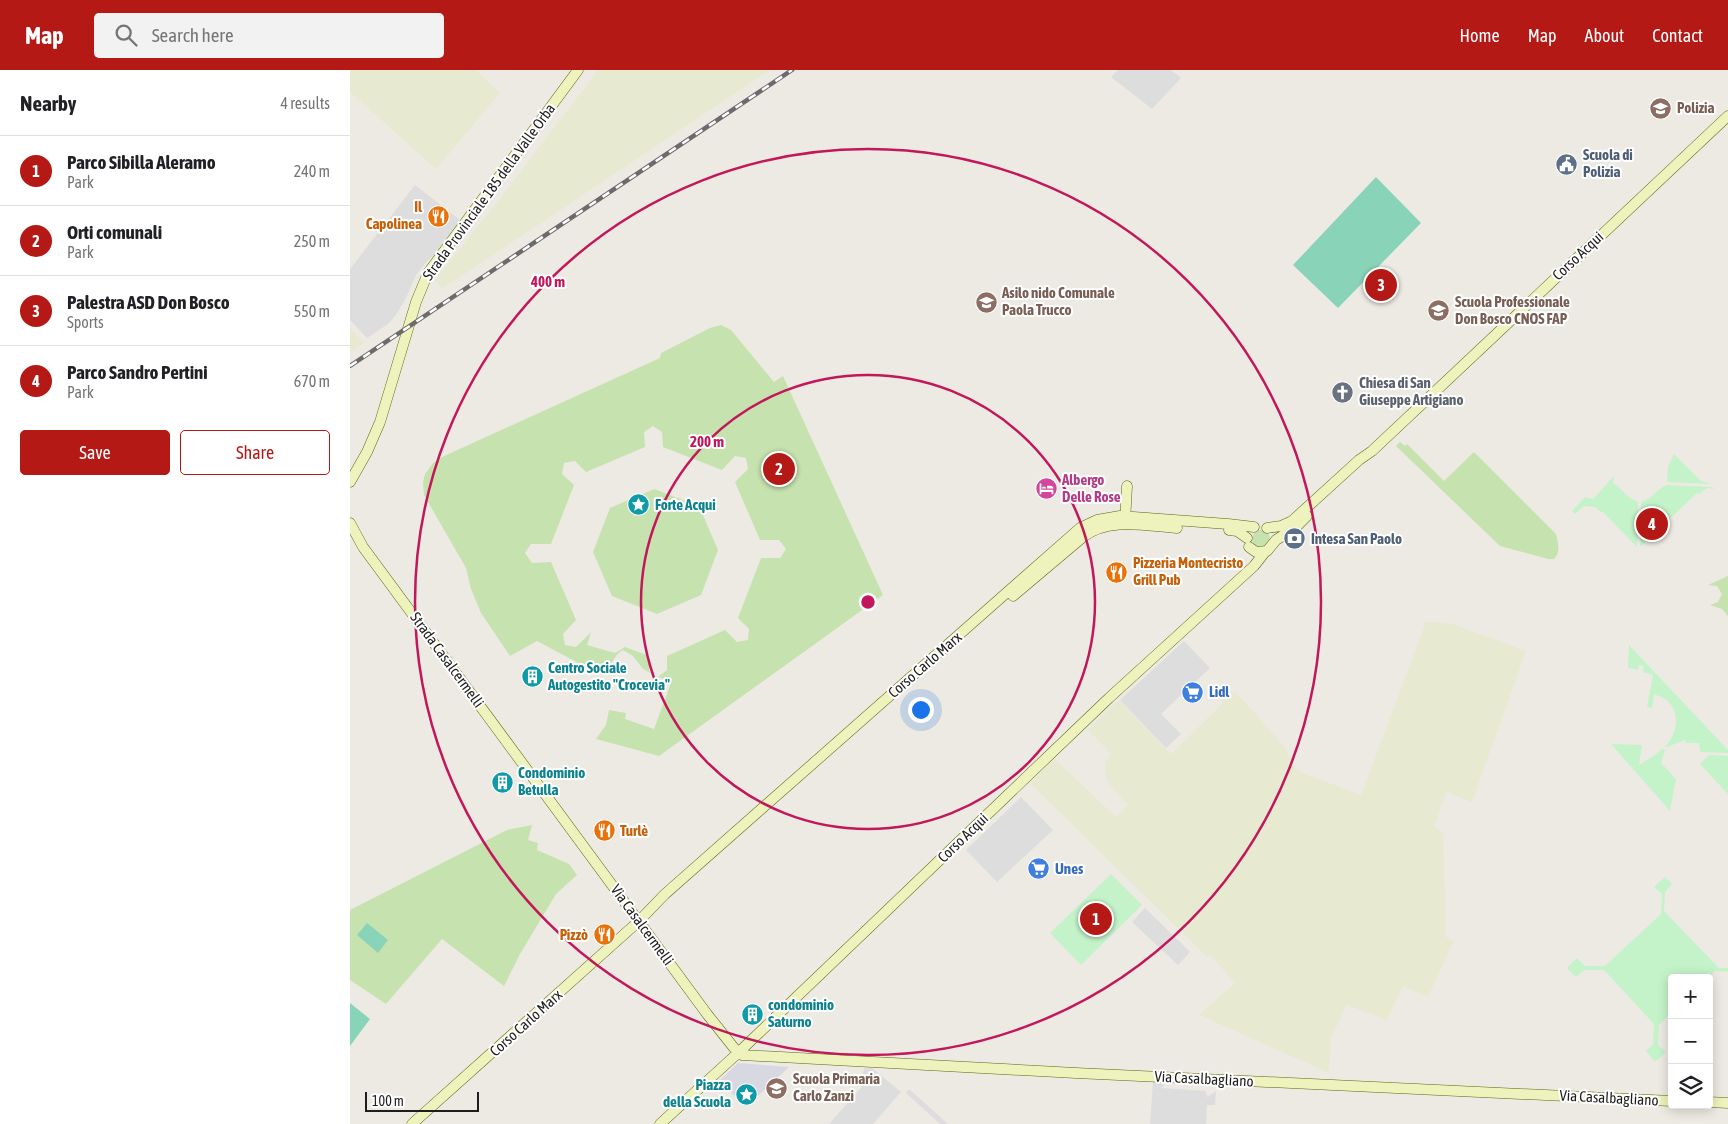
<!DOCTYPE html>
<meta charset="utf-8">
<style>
body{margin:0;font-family:"Asap Condensed",sans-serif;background:#f2f2f2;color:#202124}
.controls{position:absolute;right:15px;bottom:15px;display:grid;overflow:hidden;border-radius:5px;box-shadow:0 2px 12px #0003}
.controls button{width:45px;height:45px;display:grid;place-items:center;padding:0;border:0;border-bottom:1px solid #e0e0e0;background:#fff;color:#202124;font:25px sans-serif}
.scale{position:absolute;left:15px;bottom:12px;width:114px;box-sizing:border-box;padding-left:5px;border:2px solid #1d1d1d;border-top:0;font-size:14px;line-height:18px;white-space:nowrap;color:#1d1d1d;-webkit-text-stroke:4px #fff;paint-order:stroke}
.you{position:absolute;left:570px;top:639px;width:18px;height:18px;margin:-12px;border:4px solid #fff;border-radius:50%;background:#1a73e8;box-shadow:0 0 0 8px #1a73e833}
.badge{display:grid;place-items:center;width:32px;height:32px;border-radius:50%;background:#b41915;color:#fff;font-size:16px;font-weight:700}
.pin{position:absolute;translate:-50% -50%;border:2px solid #fff;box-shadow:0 1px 5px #0006}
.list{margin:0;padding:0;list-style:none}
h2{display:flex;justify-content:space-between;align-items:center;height:65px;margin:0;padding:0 20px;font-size:21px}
h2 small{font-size:16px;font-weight:400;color:#757577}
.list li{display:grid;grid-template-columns:32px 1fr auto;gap:15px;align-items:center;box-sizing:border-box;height:70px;padding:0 20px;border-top:1px solid #e0e0e0}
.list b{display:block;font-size:19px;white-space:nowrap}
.list p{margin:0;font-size:16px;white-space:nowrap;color:#757577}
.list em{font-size:16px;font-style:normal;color:#757577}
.actions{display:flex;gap:10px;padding:15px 20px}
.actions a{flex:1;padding:11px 0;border:1px solid #b41915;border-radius:5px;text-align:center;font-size:18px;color:#b41915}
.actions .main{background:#b41915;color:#fff}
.icon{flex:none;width:28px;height:28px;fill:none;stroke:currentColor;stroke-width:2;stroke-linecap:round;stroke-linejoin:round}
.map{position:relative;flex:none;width:1378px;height:1054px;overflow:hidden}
header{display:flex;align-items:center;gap:30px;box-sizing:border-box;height:70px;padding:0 25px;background:#b41915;color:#fff}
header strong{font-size:24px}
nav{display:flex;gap:28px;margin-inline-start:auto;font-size:18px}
.search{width:350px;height:45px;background:#f2f2f2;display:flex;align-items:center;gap:12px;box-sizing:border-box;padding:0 18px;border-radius:5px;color:#757577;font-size:19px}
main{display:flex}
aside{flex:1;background:#fff}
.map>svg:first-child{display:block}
</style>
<header>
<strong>Map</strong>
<div class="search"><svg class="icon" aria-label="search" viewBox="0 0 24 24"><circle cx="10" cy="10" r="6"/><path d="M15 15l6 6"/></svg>Search here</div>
<nav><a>Home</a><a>Map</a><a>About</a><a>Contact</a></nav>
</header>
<main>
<aside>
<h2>Nearby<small>4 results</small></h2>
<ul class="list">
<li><span class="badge">1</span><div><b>Parco Sibilla Aleramo</b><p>Park</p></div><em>240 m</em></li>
<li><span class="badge">2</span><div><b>Orti comunali</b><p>Park</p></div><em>250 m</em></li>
<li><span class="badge">3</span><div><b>Palestra ASD Don Bosco</b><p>Sports</p></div><em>550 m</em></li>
<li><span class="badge">4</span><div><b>Parco Sandro Pertini</b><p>Park</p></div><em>670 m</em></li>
</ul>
<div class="actions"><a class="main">Save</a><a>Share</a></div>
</aside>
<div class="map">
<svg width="1378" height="1054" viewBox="0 0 1378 1054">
<rect width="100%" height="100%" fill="#edeae3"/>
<path fill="#e7ead0" d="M0,0H126L150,23L86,99L0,22Z
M248,0H420L98,215L93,218L89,216L85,210L148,131Z
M0,258L14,273L0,283Z
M1076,552L1100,553L1176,581L1122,732L1096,722L1084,757L1093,762L1096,867L1104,871L1078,927L1053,916L1037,950L997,935L981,968L979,1003L849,945L885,913L860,885L857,887L680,713L705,689L766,747L778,735L759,714L756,708L755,693L761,685L759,682L738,660L769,630L821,684L885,621L934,676L948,701L1011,725Z"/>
<path fill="#c6e2ae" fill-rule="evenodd" d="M371,255L381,260L424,312L433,306L533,525L309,686L246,669L256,655L259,640L276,643L275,649L304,659L321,613L293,599L283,586L273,580C262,586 261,600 249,604L187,571L160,586L131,543L121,519L116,498L74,425L73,412L75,404L83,393L92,387L310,288L311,283L360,258ZM303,356L312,362L313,377L372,400L385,386L396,388L398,399L385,412L410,470H429L436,479L430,488H411L388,548L399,559L398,570L387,572L375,560L317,586V600L308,607L299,601V586L275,577L265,583L237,575L241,562L226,577L215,575L213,564L226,550L201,492L182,493L175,483L181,474H201L224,415L212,404L214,393L225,391L236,402L295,377L294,362Z
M1050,372L1055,376L1057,374L1094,411L1124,382L1206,464C1208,473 1211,482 1204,489H1198L1150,476L1046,376Z
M304,419L349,436L368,480L351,525L307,544L262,526L243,482L260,438Z
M902 469a9 9 0 1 1 18 0a9 9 0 1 1-18 0Z
M1378,506V546L1372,539L1360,535L1368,532L1372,524L1367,516L1358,515Z
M182,755L178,770L188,773L187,780L219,794L227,805L206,824L170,884L154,916L92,869L36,934L0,910V840L157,760Z"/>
<path fill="#c4f3c9" d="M1324,384L1351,411L1361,414L1317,412L1318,397Z
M1264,406L1263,413C1274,420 1275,427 1288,432L1287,477L1252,441L1251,442L1245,437L1234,436L1225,444L1222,441L1235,427L1243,429Z
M1316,415L1362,417L1364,419L1357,418L1349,424L1347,423L1290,477L1291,432C1303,428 1305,421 1316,415Z
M1279,575L1378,680V683L1350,682L1349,673H1336L1335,670L1317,677H1315C1327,664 1332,641 1315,629C1312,627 1307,625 1304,624L1302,638L1297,637L1303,605L1293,602L1294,596L1289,595L1288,600L1278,598Z
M1261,674L1292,675L1289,695L1305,685L1312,679L1315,680L1311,693L1326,709L1320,741Z
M1359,685L1378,686V724L1350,694Z
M761,804L792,835L731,895L700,863Z
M1315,807L1322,814L1315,822L1314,841L1369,898H1378V902L1365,901L1358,908H1322V942L1309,955L1308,975L1316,982L1305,992L1296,981L1303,974L1304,954L1254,900H1234L1226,907L1217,898L1227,888L1235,896H1255L1311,844L1312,824L1304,817Z"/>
<path fill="#89d4b9" d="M1026,107L1071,153L988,238L943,195Z
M17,853L38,870L28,883L7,865Z
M0,933L20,949L0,976Z"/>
<path fill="#ddd" d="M768,0H821L831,8L802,39L761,7Z
M65,115L110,150L85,184L79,189L66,205L57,226L46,245L38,254L17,268L0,250V199Z
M834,571L860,598L811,644L831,664L816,678L770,630Z
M671,727L703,760L647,812L616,780Z
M795,838L840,882L828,895L782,852Z
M514,998H522L551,1022L523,1054H479L511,1018Z
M803,1012L816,1013L811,1018L856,1021L857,1027L866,1021L865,1035H857L856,1054H800Z
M559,1019L597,1053L595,1054H590L556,1023Z"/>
<path fill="#d8d8e2" d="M388,993L439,997L397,1036L368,1012Z"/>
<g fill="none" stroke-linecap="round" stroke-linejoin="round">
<defs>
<path id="secondary" d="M0,412L17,382L30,352L66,232L78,203L228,0
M775,452L777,416
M0,453L13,477L357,944L388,983L392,985L726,1003L1322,1031
M917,458L931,456L942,451L1009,390L1022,381L1378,46
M879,460L887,461L897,468
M899,477L906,482L917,481L926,470L945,458L957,446
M663,526L733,467C759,447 796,456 827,458
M1359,1032L1378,1033
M62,1054L289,851L315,824L730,458L747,450L770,446L878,454L904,457
M310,1054L388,983L759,628L904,496L915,482"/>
</defs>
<use href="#secondary" stroke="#5b6710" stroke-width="11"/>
<use href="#secondary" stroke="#eef2bc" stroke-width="10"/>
<defs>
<path id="rail" d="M0,296L442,0"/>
</defs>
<use href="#rail" stroke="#6b6b6b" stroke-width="4.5"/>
<use href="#rail" stroke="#fff" stroke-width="2.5" stroke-dasharray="8" stroke-linecap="butt"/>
</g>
<g fill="none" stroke="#c2185b" stroke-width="2.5">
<circle cx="518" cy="532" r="227"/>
<circle cx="518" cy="532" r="453"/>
</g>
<defs>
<symbol id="school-disc" viewBox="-11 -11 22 22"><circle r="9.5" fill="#8d6e63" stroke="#fff"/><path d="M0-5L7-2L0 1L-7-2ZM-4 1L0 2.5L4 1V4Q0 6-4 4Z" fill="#fff"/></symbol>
<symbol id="civic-disc" viewBox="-11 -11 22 22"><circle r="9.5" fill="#5c6f8a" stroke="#fff"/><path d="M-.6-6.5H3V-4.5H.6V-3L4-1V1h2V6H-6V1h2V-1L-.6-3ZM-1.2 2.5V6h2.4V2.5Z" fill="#fff"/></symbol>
<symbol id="restaurant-disc" viewBox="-11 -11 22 22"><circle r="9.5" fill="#e8710a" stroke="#fff"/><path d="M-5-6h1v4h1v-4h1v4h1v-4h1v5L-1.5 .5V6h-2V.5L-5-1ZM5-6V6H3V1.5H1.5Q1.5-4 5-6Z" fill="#fff"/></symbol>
<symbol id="church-disc" viewBox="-11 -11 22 22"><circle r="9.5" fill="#6b7280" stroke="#fff"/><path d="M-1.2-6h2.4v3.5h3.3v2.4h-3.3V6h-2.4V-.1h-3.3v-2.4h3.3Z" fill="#fff"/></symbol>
<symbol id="hotel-disc" viewBox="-11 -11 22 22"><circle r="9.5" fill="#d1479c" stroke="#fff"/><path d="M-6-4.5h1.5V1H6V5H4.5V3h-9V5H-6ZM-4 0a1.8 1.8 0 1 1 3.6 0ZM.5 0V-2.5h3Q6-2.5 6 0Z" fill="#fff"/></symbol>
<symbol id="sight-disc" viewBox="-11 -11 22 22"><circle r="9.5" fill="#0f9aa8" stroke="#fff"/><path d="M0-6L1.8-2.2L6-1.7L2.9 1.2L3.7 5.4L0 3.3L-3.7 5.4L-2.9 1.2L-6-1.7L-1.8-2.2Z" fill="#fff"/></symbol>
<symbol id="bank-disc" viewBox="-11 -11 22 22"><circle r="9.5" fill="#5c6f8a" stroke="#fff"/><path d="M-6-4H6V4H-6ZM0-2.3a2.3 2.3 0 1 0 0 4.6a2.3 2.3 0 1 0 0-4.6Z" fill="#fff"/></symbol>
<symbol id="building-disc" viewBox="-11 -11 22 22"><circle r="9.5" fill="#0f9aa8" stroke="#fff"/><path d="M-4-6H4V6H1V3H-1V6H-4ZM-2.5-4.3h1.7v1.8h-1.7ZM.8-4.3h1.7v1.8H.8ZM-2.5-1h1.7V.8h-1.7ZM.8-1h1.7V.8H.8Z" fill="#fff"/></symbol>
<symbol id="supermarket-disc" viewBox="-11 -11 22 22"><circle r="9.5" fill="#3f7fe0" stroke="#fff"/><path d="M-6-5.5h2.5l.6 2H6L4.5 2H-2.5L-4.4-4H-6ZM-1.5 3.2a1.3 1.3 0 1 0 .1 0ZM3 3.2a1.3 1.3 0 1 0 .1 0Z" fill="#fff"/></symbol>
</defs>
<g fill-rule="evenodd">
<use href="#school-disc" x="1298" y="26" width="25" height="25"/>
<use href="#civic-disc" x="1204" y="82" width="25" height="25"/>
<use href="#restaurant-disc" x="76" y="134" width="25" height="25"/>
<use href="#school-disc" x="624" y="220" width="25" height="25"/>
<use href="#school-disc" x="1076" y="228" width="25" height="25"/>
<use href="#church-disc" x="980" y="310" width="25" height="25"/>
<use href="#hotel-disc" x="684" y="406" width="25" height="25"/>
<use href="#sight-disc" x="276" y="422" width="25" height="25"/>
<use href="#bank-disc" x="932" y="456" width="25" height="25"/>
<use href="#restaurant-disc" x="754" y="490" width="25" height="25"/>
<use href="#building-disc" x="170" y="594" width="25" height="25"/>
<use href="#supermarket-disc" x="830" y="610" width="25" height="25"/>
<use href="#building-disc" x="140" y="700" width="25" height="25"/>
<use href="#restaurant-disc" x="242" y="748" width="25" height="25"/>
<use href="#supermarket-disc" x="676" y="786" width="25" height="25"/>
<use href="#restaurant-disc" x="242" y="852" width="25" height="25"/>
<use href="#building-disc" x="390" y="932" width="25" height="25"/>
<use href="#school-disc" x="414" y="1006" width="25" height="25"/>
<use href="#sight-disc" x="384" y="1012" width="25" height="25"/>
</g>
<g text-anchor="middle" stroke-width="4" stroke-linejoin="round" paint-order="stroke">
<g font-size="15" font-weight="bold" fill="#785e54" stroke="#fff" text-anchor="start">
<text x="1327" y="43">Polizia</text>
<text x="652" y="228">Asilo nido Comunale<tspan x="652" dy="17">Paola Trucco</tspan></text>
<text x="1105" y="237">Scuola Professionale<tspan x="1105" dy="17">Don Bosco CNOS FAP</tspan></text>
<text x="443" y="1014">Scuola Primaria<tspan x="443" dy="17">Carlo Zanzi</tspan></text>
</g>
<g font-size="15" font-weight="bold" fill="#4e5e75" stroke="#fff" text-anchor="start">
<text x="1233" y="90">Scuola di<tspan x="1233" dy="17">Polizia</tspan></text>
<text x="961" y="474">Intesa San Paolo</text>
</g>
<g font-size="15" fill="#1d1d1d" stroke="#fff">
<text transform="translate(139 122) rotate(-54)" y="5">Strada Provinciale 185 della Valle Orba</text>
<text transform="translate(1228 186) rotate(-43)" y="5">Corso Acqui</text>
<text transform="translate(97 590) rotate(54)" y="5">Strada Casalcermelli</text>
<text transform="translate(575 595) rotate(-41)" y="5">Corso Carlo Marx</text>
<text transform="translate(613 768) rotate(-44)" y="5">Corso Acqui</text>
<text transform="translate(292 855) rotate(54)" y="5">Via Casalcermelli</text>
<text transform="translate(176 953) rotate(-42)" y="5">Corso Carlo Marx</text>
<text transform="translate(854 1009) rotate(3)" y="5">Via Casalbagliano</text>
<text transform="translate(1259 1028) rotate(3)" y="5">Via Casalbagliano</text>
</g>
<g font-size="15" font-weight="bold" fill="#c56008" stroke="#fff" text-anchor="end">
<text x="72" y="142">Il<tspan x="72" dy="17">Capolinea</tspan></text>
<text x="783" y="498" text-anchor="start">Pizzeria Montecristo<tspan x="783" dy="17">Grill Pub</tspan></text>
<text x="270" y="766" text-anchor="start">Turlè</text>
<text x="238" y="870">Pizzò</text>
</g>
<g font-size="15" font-weight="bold" fill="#5b616d" stroke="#fff" text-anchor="start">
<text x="1009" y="318">Chiesa di San<tspan x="1009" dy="17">Giuseppe Artigiano</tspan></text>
</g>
<g font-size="15" font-weight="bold" fill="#b23c85" stroke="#fff" text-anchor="start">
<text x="712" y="415">Albergo<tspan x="712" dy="17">Delle Rose</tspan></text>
</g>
<g font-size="15" font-weight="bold" fill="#0d838f" stroke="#fff" text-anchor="start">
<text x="305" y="440">Forte Acqui</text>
<text x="198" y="603">Centro Sociale<tspan x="198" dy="17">Autogestito "Crocevia"</tspan></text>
<text x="168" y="708">Condominio<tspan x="168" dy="17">Betulla</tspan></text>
<text x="418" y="940">condominio<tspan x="418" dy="17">Saturno</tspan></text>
<text x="381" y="1020" text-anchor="end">Piazza<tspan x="381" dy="17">della Scuola</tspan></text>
</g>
<g font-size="15" font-weight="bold" fill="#366cbe" stroke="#fff" text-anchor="start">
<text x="859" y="627">Lidl</text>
<text x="705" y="804">Unes</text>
</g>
</g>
<circle cx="518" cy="532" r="8" fill="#c2185b" stroke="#fff" stroke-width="2.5"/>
<g font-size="15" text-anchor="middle" font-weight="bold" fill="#c2185b" stroke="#fff" stroke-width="4" stroke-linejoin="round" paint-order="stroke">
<text x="198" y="217">400 m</text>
<text x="357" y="377">200 m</text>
</g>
</svg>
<div class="controls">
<button>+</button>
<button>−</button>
<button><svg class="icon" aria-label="layers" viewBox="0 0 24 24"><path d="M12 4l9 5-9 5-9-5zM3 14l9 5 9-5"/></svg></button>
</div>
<div class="scale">100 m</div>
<div class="you"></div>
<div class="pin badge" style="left:746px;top:849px">1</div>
<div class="pin badge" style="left:429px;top:399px">2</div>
<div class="pin badge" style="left:1031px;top:215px">3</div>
<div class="pin badge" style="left:1302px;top:454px">4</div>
</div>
</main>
